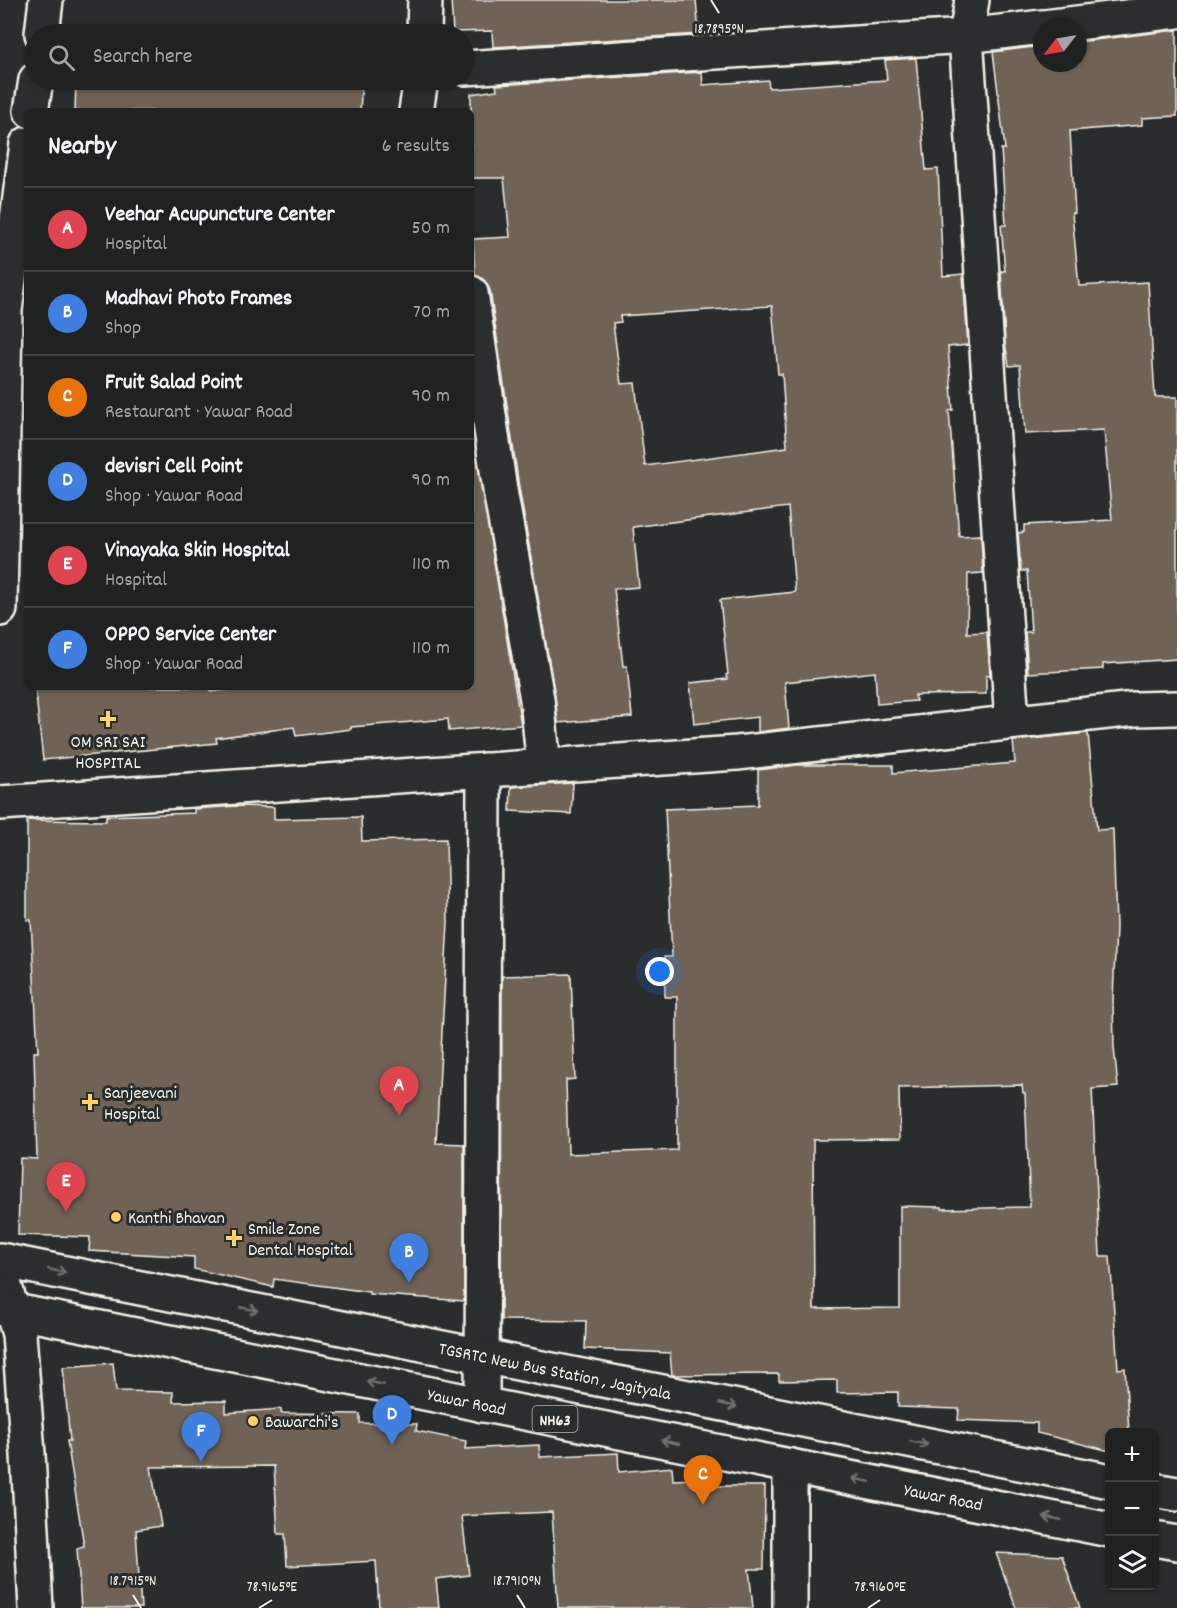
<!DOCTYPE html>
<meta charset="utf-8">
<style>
body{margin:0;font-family:Dekko,sans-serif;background:#282a2a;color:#f1f3f6}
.controls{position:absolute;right:18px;bottom:18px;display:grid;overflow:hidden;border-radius:9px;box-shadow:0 2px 4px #0004}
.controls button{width:54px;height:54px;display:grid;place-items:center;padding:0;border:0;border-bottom:2px solid #3d3f40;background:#202222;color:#f1f3f6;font:30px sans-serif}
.compass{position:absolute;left:1033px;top:18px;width:54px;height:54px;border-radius:50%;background:#202222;box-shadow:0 2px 4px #0004;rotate:239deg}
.you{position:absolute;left:660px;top:972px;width:21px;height:21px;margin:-15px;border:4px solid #fff;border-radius:50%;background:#1a73e8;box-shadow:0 0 0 9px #1a73e833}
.badge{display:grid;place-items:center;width:39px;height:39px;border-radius:50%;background:#b45309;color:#fff;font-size:20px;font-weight:700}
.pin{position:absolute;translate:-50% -50px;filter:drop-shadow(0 2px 3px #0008)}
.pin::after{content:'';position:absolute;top:32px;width:21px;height:18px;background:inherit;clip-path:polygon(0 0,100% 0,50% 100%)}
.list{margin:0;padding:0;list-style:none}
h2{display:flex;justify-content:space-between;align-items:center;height:78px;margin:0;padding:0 24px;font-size:26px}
h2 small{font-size:20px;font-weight:400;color:#a2a4a5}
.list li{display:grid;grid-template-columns:39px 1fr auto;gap:18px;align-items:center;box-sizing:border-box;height:84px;padding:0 24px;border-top:2px solid #3d3f40}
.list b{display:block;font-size:22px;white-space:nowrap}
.list p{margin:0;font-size:20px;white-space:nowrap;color:#a2a4a5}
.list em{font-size:20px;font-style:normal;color:#a2a4a5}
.icon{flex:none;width:33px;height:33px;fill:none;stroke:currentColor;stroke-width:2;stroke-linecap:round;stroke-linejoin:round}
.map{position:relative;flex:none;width:1177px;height:1608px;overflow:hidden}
.search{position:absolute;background:#202222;box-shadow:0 2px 4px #0004;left:24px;top:24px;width:450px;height:66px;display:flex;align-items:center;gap:15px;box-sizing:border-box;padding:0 21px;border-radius:33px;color:#a2a4a5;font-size:22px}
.panel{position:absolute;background:#202222;box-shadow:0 2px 4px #0004;left:24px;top:108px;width:450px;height:582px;border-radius:9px}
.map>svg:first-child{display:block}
</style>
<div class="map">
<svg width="1177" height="1608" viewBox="0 0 1177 1608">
<rect width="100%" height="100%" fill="#2a2d2e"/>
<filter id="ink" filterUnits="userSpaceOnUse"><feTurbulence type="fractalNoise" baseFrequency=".0167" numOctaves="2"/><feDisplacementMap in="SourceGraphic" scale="12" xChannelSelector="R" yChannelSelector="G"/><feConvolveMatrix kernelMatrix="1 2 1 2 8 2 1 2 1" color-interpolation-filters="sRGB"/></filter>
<g filter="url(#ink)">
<path fill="#706356" stroke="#f4f1e8" stroke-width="1.5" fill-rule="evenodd" d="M451,0H696L699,34L493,47L492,31L453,32Z
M1177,30V116L1142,118V125L1070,131L1075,213H1072L1079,286L1148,282L1155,397H1177V659L1103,664V669L1028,673L1025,632H1031L1027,571H1021L1018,533L1024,532V525L1112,520L1104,430L1025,434L1020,365L1009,366L1005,342L1001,271H1005L1001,225H1006L1001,149H1005L993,52L1042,46V63H1078V42Z
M916,58L926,170L938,169L943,276L963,274L968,345L948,347L953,410L949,411L959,536L981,535L983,573L968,574L967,633L987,632L990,675L986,676V694L915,695L916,701L877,704L875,672L785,682L789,728L758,732V717L694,724L690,683L727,679L726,675L728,674L720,600L795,592L788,507L633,527L639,587L614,589L623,666H627L632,717L558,723L555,696L519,487L490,290L485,281L475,275L473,239L510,237L504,178H471V94L497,90L496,85L702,72L703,85L768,80L769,88L887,80L885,60ZM772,306L778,374H782L787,447L645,466L635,383L621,384L613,323L621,322L620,316Z
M76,80H362L360,111H75Z
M471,422L521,725L449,731L448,719L351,727V729L296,736L294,727L216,738L217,743L43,760L35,687H210L211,692L248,687H471Z
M1088,733L1097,830L1113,829L1116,927L1113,1000L1114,1047L1118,1087L1092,1089L1100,1256H1110L1118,1369L1125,1368L1129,1432H1110V1451L1037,1433V1423L958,1420L959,1409L898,1407V1392L837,1393V1380L779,1381V1374L672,1375L670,1353L585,1349L586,1321L501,1320L502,976L571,974L575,1079L566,1080L568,1154L677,1150V997H665L664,957H672L665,809L758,805V770L797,765H893V773L1015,763L1013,741ZM1022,1085L1023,1093H1025L1030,1207L942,1209V1207L900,1206V1308L814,1309L813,1140L900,1139L899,1088Z
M573,783L571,814L510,811L511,787Z
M236,806L274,807V819L361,817L362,841L446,839L448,922L436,1143L464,1144V1301L369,1294V1292L274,1279L273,1287L194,1269V1257L89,1251L90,1237L18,1235L20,1158L37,1159L34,1052H38L31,920H27V820L106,821V816L194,813V809Z
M113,1363L116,1391L173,1392V1402L226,1401V1413L281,1409V1413L360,1414V1423L417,1424L416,1431L466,1441L465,1449L539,1445L540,1457L618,1453L619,1472L672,1467L673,1480L714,1478V1486H765L764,1569H749L753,1608H558L552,1512L462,1516L469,1575L436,1579L439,1608H379L376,1561L287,1566L285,1534H278L274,1466L151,1467L161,1526L136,1530L141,1608H81L77,1548L84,1546L67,1441H70L63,1367Z
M996,1553L1062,1556L1080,1608H1016Z"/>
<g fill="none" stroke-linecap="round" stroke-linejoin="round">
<defs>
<path id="street" d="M972,0L966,36L1012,722
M1044,27L1177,11
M42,34L46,0
M424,34L425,0
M464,68L966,36L1042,27
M31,111L36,80
M416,111L421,80
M471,293L500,490L537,699L544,766
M0,609L5,310L27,144
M0,803L737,753L1135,709L1177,708
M0,1269L19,1334L28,1454L36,1608
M482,1405L484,770
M790,1608V1466"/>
<g id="highway">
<path id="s1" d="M0,1260L1110,1481"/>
<path id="s2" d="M0,1308L1110,1530"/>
<path d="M1154,1490L1177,1494"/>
<path d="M1154,1539L1177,1543"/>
</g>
</defs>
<use href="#street" stroke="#f4f1e8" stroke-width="38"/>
<use href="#highway" stroke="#f4f1e8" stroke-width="38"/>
<use href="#street" stroke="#2a2d2e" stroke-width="33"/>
<use href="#highway" stroke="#2a2d2e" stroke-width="33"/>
</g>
<defs><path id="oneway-shaft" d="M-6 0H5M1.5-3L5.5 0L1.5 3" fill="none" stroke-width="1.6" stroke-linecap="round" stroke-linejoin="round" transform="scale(1.5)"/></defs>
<g stroke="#71726f">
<use href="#oneway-shaft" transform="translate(57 1271) rotate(11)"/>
<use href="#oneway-shaft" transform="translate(249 1309) rotate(11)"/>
<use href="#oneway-shaft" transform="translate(375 1383) rotate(-169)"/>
<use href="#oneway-shaft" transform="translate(728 1405) rotate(11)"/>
<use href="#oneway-shaft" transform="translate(670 1442) rotate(-169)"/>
<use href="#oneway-shaft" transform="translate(919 1443) rotate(11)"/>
<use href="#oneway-shaft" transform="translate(861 1480) rotate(-169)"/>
<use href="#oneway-shaft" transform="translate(1052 1518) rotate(-169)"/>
</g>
</g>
<path fill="none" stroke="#f4f1e8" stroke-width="2" d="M711,0L719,13M133,1595L141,1608M517,1595L525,1608M259,1608L272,1600M868,1608L880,1600"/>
<g fill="#ffd166" stroke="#2a2d2e" stroke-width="2">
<path d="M105 710h6v6h6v6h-6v6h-6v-6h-6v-6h6z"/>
<path d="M87 1093h6v6h6v6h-6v6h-6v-6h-6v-6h6z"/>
<circle cx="116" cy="1217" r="6"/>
<path d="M231 1229h6v6h6v6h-6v6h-6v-6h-6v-6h6z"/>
<circle cx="253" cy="1421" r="6"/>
</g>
<g text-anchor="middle" stroke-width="6" stroke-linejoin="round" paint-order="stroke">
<rect fill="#2a2d2e" stroke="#b7b6b0" stroke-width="1.5" x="532.5" y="1406" width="45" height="26" rx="4.5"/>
<g font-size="16" font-weight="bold" fill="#f4f1e8">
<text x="555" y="1425">NH63</text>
</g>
<g font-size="18" fill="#f4f1e8" stroke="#2a2d2e" text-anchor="start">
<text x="108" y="747" text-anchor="middle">OM SRI SAI<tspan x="108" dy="21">HOSPITAL</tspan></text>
<text x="104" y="1098">Sanjeevani<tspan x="104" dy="21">Hospital</tspan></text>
<text x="128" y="1223">Kanthi Bhavan</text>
<text x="248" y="1234">Smile Zone<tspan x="248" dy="21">Dental Hospital</tspan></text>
<text x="265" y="1427">Bawarchi's</text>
</g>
<g font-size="18" fill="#f4f1e8" stroke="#2a2d2e">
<text dy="6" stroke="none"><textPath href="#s1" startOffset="566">TGSRTC New Bus Station , Jagityala</textPath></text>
<text dy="6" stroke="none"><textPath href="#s2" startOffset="476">Yawar Road</textPath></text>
<text dy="6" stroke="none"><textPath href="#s2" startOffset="962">Yawar Road</textPath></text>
</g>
</g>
<g font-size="15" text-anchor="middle" fill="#f4f1e8" stroke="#2a2d2e" stroke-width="6" stroke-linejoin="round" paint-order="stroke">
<text x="719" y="33">18.7895°N</text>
<text x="133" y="1585">18.7915°N</text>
<text x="517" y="1585">18.7910°N</text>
<text x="272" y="1591">78.9165°E</text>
<text x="880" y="1591">78.9160°E</text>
</g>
</svg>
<div class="controls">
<button>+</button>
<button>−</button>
<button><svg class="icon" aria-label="layers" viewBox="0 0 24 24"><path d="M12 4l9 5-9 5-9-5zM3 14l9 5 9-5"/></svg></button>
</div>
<svg class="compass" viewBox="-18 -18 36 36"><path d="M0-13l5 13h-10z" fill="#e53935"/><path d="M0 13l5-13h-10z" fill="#a2a4a5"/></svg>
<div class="you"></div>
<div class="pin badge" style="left:399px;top:1116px;background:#e0444e">A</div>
<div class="pin badge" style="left:409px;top:1283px;background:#3f7fe0">B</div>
<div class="pin badge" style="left:703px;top:1505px;background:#e8710a">C</div>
<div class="pin badge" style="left:392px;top:1445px;background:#3f7fe0">D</div>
<div class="pin badge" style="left:66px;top:1212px;background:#e0444e">E</div>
<div class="pin badge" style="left:201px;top:1462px;background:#3f7fe0">F</div>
<div class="search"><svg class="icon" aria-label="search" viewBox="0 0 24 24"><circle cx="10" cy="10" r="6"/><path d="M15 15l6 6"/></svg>Search here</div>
<section class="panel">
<h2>Nearby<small>6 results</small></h2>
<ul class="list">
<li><span class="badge" style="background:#e0444e">A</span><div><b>Veehar Acupuncture Center</b><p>Hospital</p></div><em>50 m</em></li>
<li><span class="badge" style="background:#3f7fe0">B</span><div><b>Madhavi Photo Frames</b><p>Shop</p></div><em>70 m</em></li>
<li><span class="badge" style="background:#e8710a">C</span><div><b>Fruit Salad Point</b><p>Restaurant · Yawar Road</p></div><em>90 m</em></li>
<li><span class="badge" style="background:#3f7fe0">D</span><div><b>devisri Cell Point</b><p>Shop · Yawar Road</p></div><em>90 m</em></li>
<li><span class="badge" style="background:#e0444e">E</span><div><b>Vinayaka Skin Hospital</b><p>Hospital</p></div><em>110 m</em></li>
<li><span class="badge" style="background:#3f7fe0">F</span><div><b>OPPO Service Center</b><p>Shop · Yawar Road</p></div><em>110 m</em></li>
</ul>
</section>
</div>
